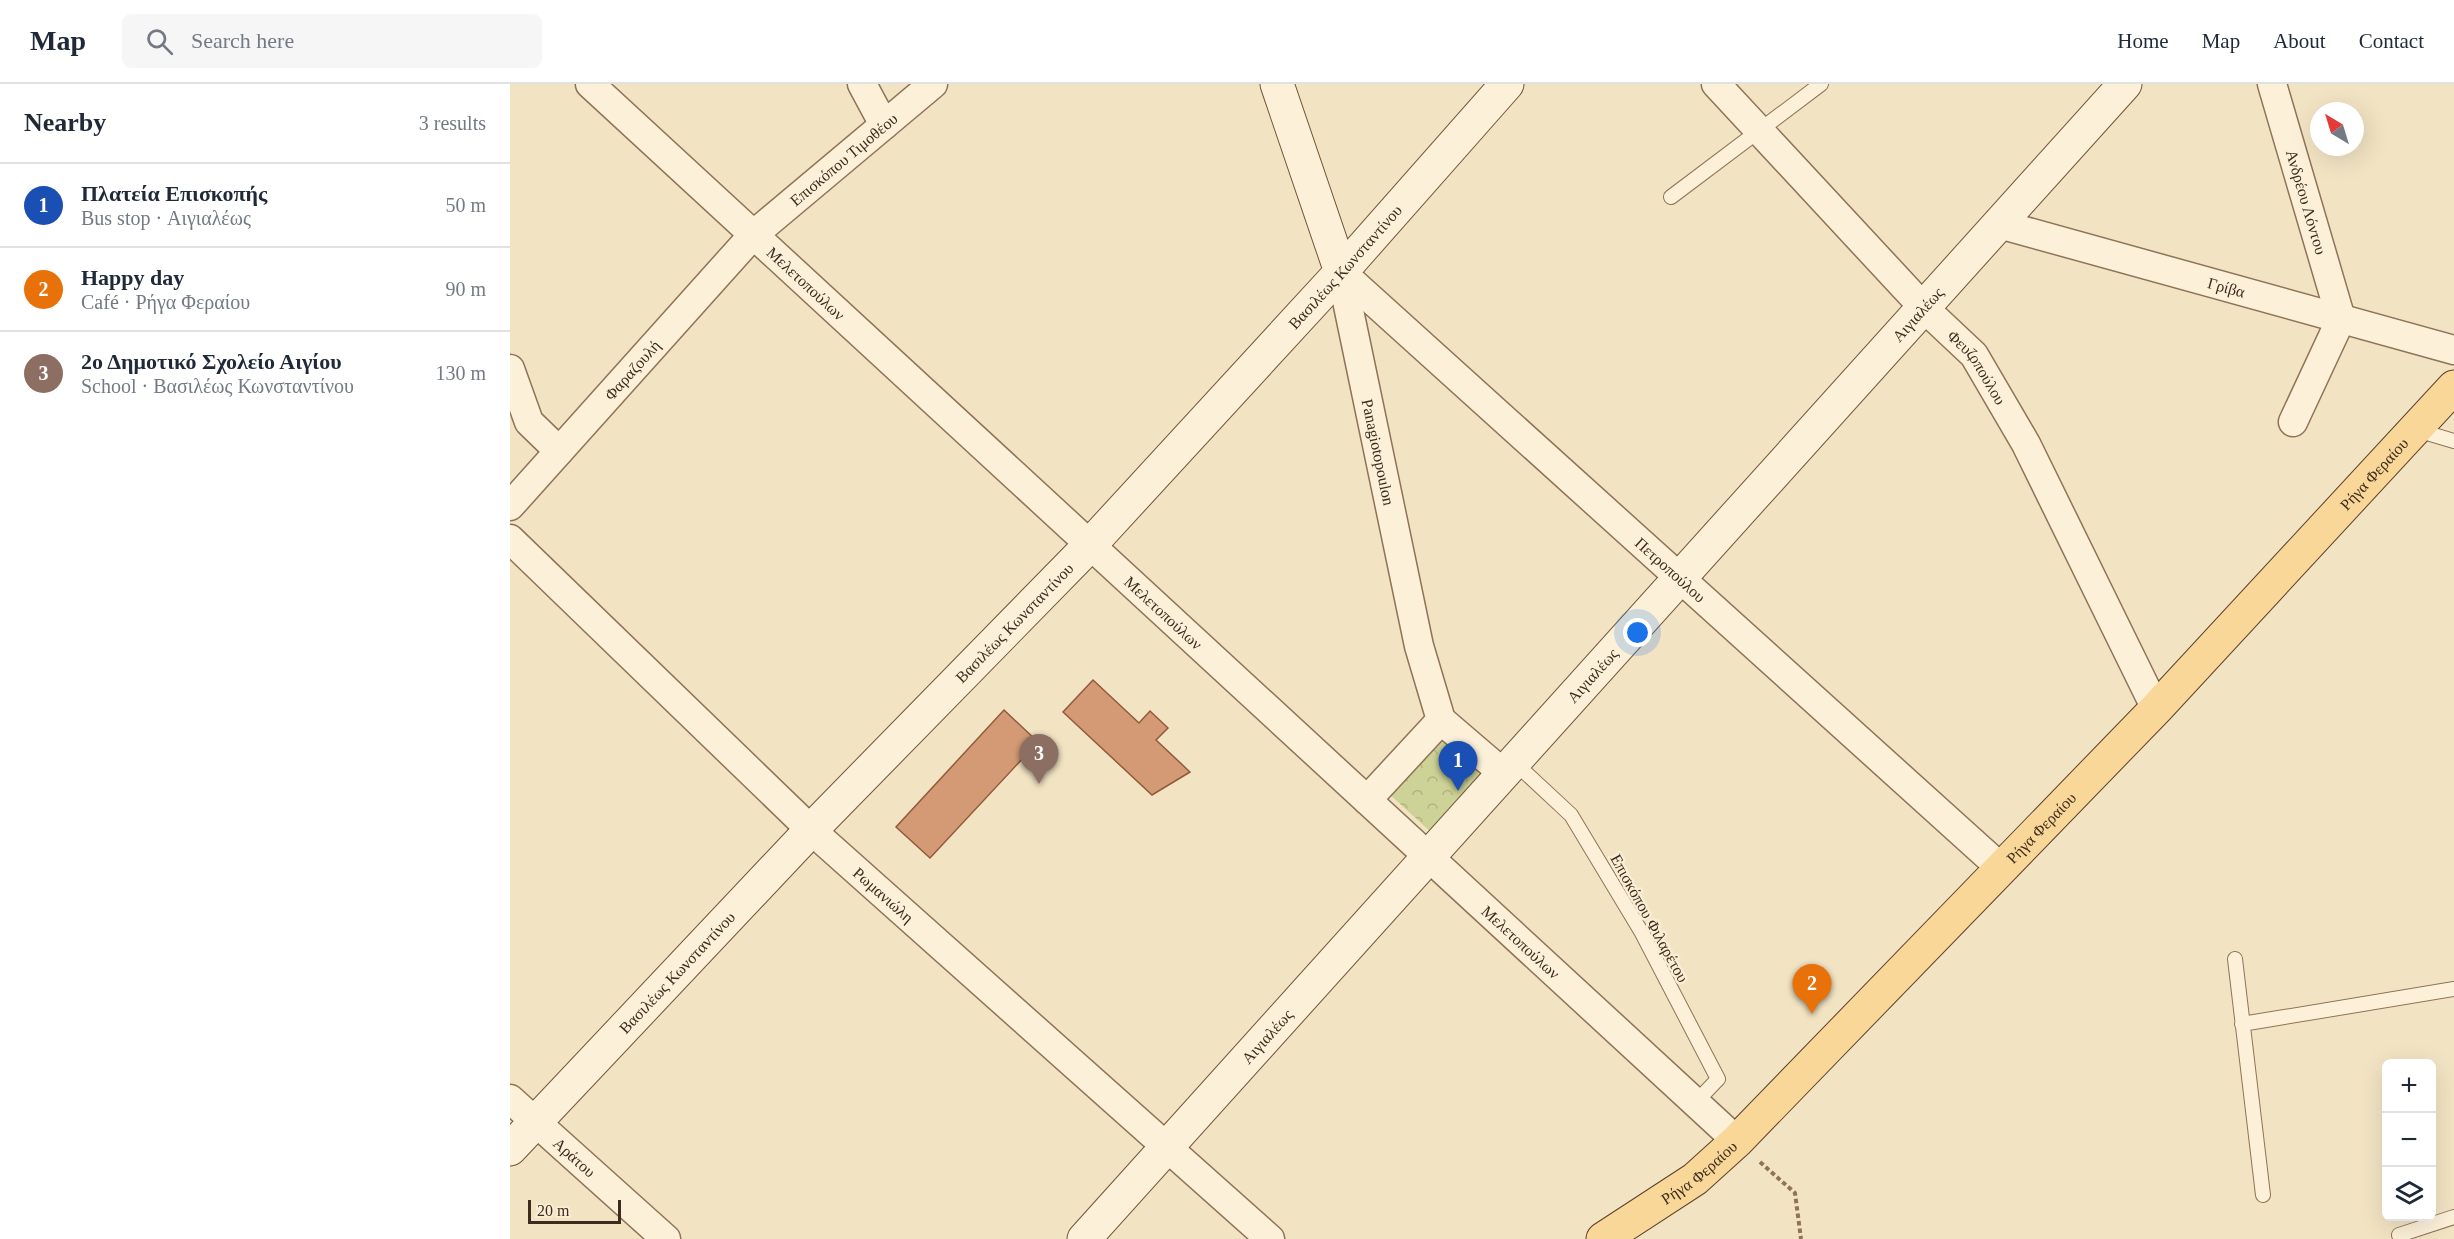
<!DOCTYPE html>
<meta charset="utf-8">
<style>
body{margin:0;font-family:Georgia,serif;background:#f6f6f7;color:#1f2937}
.controls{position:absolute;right:18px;bottom:18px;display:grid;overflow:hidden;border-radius:9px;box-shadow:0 6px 24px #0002}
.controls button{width:54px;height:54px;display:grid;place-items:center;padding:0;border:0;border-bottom:2px solid #e0e1e3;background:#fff;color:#1f2937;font:30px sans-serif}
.compass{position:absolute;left:1800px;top:18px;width:54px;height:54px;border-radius:50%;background:#fff;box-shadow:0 6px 24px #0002;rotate:322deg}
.scale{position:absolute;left:18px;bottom:15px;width:93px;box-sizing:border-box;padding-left:6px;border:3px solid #3d2c1d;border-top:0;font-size:16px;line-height:21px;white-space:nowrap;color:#3d2c1d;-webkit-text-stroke:4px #f9edd4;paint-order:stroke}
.you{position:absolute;left:1128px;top:549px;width:21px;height:21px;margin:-15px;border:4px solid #fff;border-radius:50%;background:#1a73e8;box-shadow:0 0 0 9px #1a73e833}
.badge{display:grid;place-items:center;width:39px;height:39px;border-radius:50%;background:#0b8043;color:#fff;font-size:20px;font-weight:700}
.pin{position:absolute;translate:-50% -50px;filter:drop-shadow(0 2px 3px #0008)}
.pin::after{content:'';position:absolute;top:32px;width:21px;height:18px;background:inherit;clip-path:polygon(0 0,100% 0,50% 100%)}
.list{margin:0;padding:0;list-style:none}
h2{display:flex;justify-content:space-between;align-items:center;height:78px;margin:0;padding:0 24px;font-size:26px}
h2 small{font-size:20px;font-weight:400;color:#747a83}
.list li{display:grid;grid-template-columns:39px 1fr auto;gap:18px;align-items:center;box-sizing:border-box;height:84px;padding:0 24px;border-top:2px solid #e0e1e3}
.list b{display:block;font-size:22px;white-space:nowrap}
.list p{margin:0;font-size:20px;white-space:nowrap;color:#747a83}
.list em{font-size:20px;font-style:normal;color:#747a83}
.icon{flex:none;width:33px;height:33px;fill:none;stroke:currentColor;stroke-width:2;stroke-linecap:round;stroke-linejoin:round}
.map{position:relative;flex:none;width:1944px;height:1155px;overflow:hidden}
header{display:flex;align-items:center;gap:36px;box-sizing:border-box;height:84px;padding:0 30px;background:#fff;border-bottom:2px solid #e0e1e3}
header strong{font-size:28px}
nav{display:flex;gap:33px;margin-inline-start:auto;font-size:21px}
.search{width:420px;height:54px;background:#f6f6f7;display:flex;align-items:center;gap:15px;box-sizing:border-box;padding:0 21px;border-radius:9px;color:#747a83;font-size:22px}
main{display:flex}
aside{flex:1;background:#fff}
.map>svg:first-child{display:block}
</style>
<header>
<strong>Map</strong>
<div class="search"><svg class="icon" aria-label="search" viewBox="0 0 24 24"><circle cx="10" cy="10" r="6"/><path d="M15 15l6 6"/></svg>Search here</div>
<nav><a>Home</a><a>Map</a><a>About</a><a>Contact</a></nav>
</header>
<main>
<aside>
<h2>Nearby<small>3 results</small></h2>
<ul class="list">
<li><span class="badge" style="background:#1a4fb4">1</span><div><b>Πλατεία Επισκοπής</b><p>Bus stop · Αιγιαλέως</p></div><em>50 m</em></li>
<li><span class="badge" style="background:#e8710a">2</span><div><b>Happy day</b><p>Café · Ρήγα Φεραίου</p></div><em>90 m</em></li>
<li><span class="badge" style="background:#8d6e63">3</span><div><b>2ο Δημοτικό Σχολείο Αιγίου</b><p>School · Βασιλέως Κωνσταντίνου</p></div><em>130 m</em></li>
</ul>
</aside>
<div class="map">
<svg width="1944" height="1155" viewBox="0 0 1944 1155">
<defs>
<pattern id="park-crowns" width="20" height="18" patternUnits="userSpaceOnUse" patternTransform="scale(1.5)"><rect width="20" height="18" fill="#cdd296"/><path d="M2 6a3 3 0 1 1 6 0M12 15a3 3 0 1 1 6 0" fill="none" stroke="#b1b481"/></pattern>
</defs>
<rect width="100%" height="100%" fill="#f2e3c3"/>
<path fill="url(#park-crowns)" d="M931,650L976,689L923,750L878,709Z"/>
<path fill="#d49a76" stroke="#915a3b" stroke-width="1.5" d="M583,596L629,639L640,627L658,644L646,656L680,688L642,711L553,628Z
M494,626L528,658L420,774L386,743Z"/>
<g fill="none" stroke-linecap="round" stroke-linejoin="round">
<defs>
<path id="lane" d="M1161,113L1311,0
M1907,346L1944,357
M1004,678L1061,731L1132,849L1208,995L1185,1019
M1725,875L1753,1111
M1732,940L1944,905
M1889,1151L1944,1133"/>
<g id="street">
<path id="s1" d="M80,0L1227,1057"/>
<path d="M352,0L374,41"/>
<path id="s2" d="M1206,0L1414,224L1464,271L1516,360L1646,625"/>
<path id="s3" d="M1762,0L1831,235L1783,338"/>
<path id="s4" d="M1489,140L1944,266"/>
<path id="s5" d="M831,188L1491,784"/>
<path id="s6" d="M831,188L909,562L931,636L857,716"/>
<path d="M0,285L19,338L49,367"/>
<path id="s7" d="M0,422L243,151L423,0"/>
<path id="s8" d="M0,455L301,746L760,1155"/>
<path d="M931,636L994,690"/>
<path id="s9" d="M0,1015L156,1155"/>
</g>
<g id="secondary">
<path d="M767,0L831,188"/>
<path id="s10" d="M0,1065L301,746L580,461L831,188L997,0"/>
<path id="s11" d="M574,1155L1615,0"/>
</g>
<g id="primary">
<path id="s12" d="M1093,1155L1185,1095L1227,1057L1646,625L1944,303"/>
</g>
</defs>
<use href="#lane" stroke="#8f7358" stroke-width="16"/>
<use href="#street" stroke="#8f7358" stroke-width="31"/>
<use href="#secondary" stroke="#71543b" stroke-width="35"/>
<use href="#primary" stroke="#5c412c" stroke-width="35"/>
<path stroke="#8f7358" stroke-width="4" stroke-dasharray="4.5 3" stroke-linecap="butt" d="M1250,1078L1285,1109L1291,1155"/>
<use href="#lane" stroke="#fcf0d8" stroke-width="14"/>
<use href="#street" stroke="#fcf0d8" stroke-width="28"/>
<use href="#secondary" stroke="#fcf0d8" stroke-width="33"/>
<use href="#primary" stroke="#f9d798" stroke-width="33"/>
</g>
<g text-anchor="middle" stroke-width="5" stroke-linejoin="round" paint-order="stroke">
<g font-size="16" fill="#3d2c1d" stroke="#f9edd4">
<text dy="6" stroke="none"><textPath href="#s7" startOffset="482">Επισκόπου Τιμοθέου</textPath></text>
<text dy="6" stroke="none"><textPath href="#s3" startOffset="123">Ανδρέου Λόντου</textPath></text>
<text dy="6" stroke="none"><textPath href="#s10" startOffset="1215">Βασιλέως Κωνσταντίνου</textPath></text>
<text dy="6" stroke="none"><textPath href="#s1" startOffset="294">Μελετοπούλων</textPath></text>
<text dy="6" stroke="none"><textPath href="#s4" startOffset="236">Γρίβα</textPath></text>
<text dy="6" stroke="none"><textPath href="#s11" startOffset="1245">Αιγιαλέως</textPath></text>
<text dy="6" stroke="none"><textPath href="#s2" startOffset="386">Φευζοπούλου</textPath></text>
<text dy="6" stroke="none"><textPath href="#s7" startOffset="183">Φαραζουλή</textPath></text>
<text dy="6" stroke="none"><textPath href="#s6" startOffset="184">Panagiotopoulon</textPath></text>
<text dy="6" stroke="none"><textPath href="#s12" startOffset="1089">Ρήγα Φεραίου</textPath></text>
<text dy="6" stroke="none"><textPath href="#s5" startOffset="444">Πετροπούλου</textPath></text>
<text dy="6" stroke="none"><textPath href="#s1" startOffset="780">Μελετοπούλων</textPath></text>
<text dy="6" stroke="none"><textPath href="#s10" startOffset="729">Βασιλέως Κωνσταντίνου</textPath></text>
<text dy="6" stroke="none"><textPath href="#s11" startOffset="759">Αιγιαλέως</textPath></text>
<text dy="6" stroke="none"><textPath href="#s12" startOffset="603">Ρήγα Φεραίου</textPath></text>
<text dy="6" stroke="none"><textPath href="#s8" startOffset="516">Ρωμανιώλη</textPath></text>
<text transform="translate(1140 834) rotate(61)" y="6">Επισκόπου Φιλαρέτου</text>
<text dy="6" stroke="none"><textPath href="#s1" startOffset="1266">Μελετοπούλων</textPath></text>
<text dy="6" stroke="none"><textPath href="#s10" startOffset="243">Βασιλέως Κωνσταντίνου</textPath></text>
<text dy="6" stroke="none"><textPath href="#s11" startOffset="273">Αιγιαλέως</textPath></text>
<text dy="6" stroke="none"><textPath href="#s9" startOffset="87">Αράτου</textPath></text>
<text dy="6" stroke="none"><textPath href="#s12" startOffset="117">Ρήγα Φεραίου</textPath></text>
</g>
</g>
</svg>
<div class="controls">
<button>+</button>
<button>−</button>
<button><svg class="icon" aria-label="layers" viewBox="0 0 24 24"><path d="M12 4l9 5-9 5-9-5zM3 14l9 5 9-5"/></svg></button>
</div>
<svg class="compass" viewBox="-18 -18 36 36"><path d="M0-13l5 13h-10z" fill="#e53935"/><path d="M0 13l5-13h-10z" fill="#747a83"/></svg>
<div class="scale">20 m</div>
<div class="you"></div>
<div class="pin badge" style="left:948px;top:707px;background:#1a4fb4">1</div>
<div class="pin badge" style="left:1302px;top:930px;background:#e8710a">2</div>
<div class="pin badge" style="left:529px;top:700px;background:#8d6e63">3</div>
</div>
</main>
